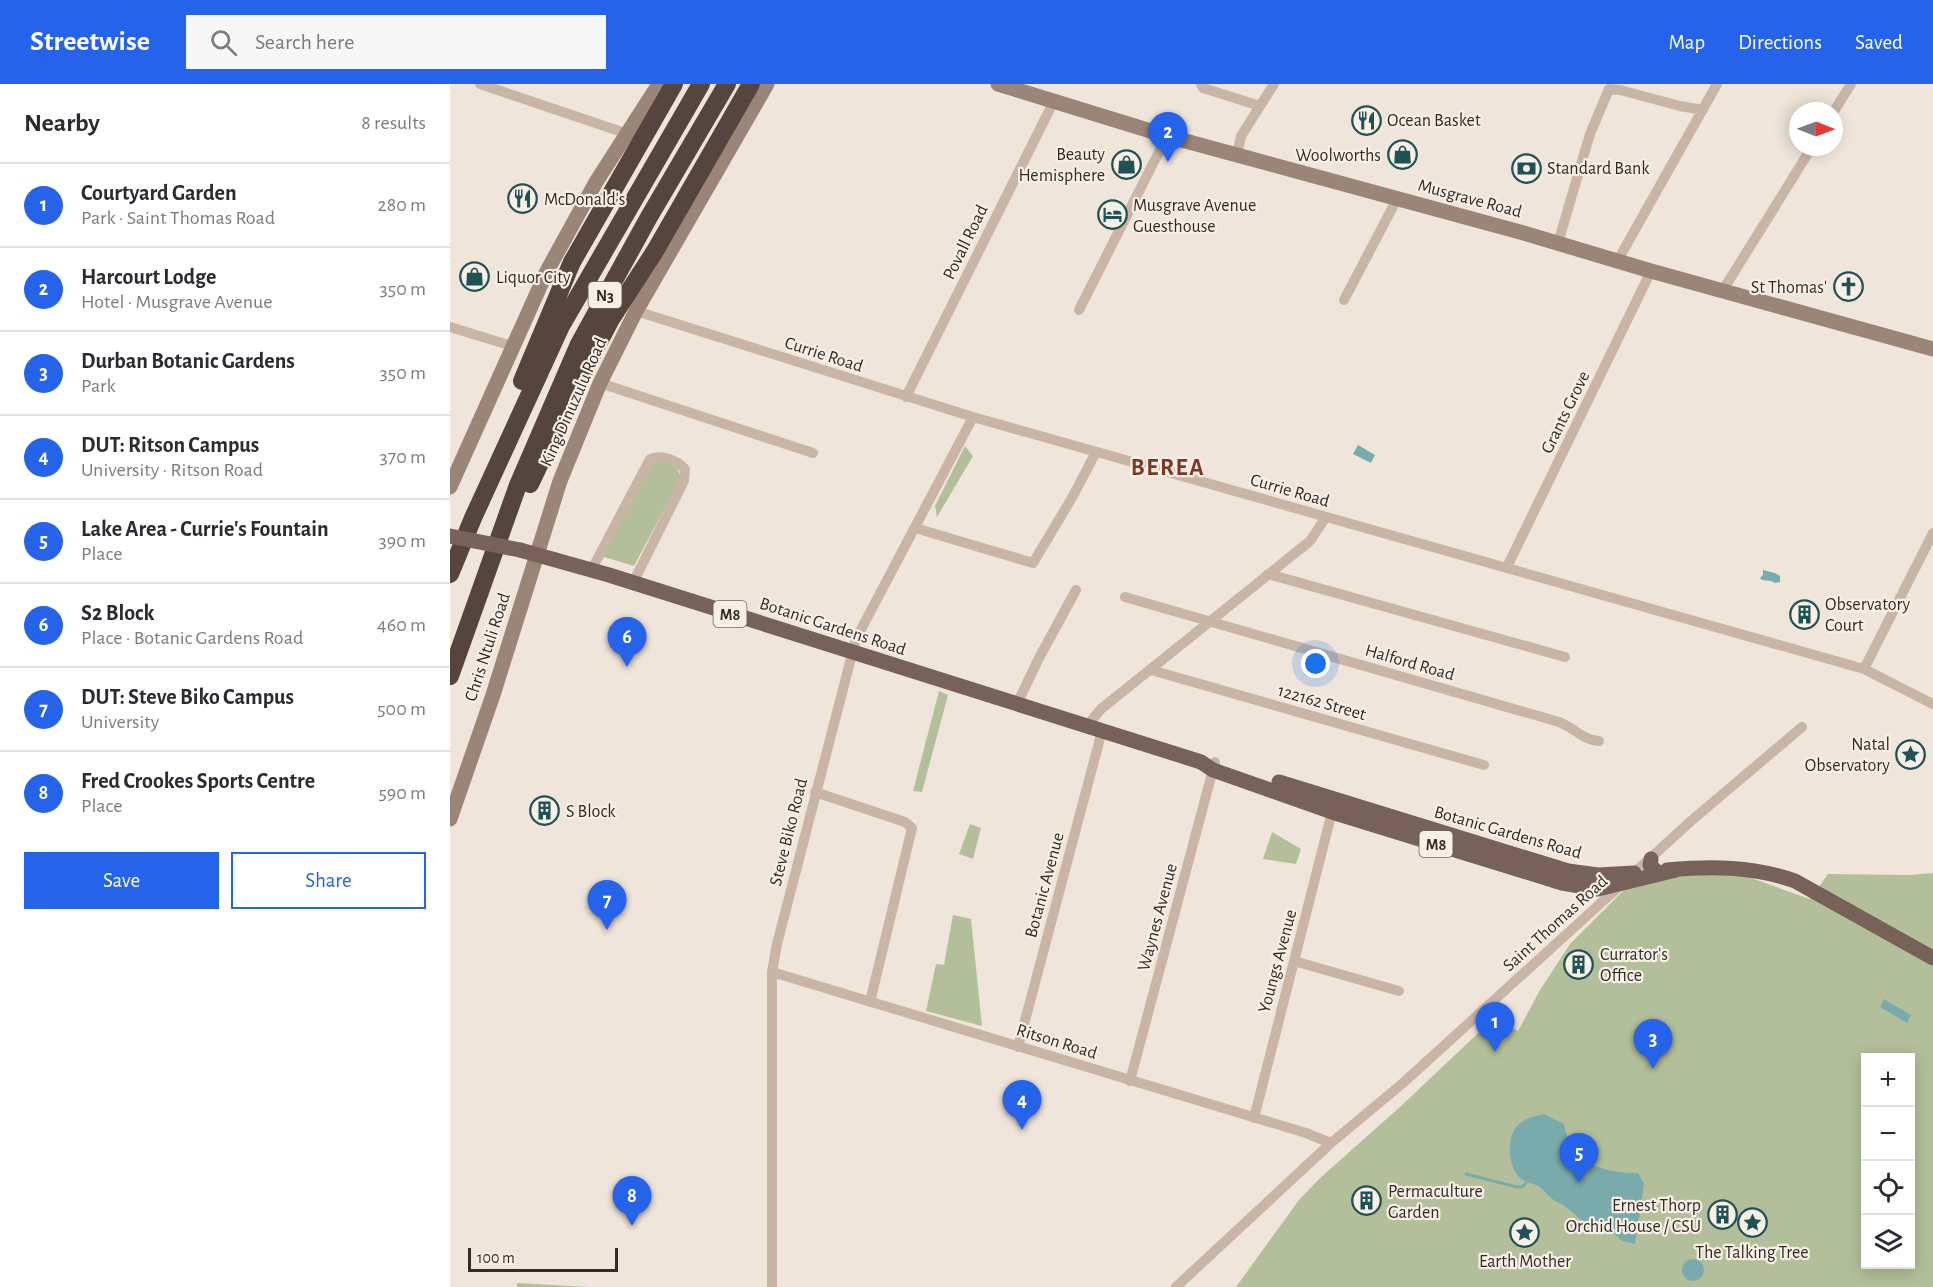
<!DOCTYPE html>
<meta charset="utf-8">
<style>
body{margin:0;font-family:"Alegreya Sans",sans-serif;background:#f7f7f7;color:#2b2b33}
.controls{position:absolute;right:18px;bottom:18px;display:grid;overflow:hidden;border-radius:0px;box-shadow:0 3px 15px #0003}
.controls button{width:54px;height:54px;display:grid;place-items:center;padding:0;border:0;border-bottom:2px solid #e1e1e2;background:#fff;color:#2b2b33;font:30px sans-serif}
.compass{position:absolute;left:1339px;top:18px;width:54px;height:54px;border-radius:50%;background:#fff;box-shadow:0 3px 15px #0003;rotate:91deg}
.scale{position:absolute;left:18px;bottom:15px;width:150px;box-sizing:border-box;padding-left:6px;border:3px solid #342b27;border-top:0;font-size:16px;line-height:21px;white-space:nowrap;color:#342b27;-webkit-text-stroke:4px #f8efe6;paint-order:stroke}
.you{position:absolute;left:866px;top:580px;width:21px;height:21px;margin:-15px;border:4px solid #fff;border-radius:50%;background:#1a73e8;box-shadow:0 0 0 9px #1a73e833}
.badge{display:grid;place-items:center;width:39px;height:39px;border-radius:50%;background:#2563eb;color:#fff;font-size:20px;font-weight:700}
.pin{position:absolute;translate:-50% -50px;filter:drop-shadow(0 2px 3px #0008)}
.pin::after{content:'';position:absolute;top:32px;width:21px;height:18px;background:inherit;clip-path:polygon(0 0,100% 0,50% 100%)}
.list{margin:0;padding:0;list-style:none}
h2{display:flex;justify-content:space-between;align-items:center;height:78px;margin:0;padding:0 24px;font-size:26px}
h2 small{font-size:20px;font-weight:400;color:#7c7c81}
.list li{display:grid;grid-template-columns:39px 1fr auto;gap:18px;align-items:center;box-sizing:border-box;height:84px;padding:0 24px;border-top:2px solid #e1e1e2}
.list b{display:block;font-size:22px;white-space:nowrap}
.list p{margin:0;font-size:20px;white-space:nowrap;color:#7c7c81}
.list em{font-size:20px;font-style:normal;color:#7c7c81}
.actions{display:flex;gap:12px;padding:18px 24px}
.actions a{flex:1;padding:14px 0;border:2px solid #2563eb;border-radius:0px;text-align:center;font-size:21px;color:#2563eb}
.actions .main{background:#2563eb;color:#fff}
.icon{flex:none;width:33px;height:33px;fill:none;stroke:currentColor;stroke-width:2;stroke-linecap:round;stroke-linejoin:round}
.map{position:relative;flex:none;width:1483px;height:1203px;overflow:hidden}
header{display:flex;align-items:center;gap:36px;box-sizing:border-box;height:84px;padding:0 30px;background:#2563eb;color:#fff}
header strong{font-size:28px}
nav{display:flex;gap:33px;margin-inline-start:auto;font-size:21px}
.search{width:420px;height:54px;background:#f7f7f7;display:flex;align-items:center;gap:15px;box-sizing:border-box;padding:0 21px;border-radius:0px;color:#7c7c81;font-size:22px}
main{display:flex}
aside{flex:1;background:#fff}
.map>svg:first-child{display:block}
</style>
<header>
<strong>Streetwise</strong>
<div class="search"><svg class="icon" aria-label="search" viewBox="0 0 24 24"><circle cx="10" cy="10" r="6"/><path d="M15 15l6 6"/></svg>Search here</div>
<nav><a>Map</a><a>Directions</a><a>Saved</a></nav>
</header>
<main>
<aside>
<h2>Nearby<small>8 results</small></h2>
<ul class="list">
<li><span class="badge">1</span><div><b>Courtyard Garden</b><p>Park · Saint Thomas Road</p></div><em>280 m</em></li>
<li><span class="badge">2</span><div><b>Harcourt Lodge</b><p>Hotel · Musgrave Avenue</p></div><em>350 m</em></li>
<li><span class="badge">3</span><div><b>Durban Botanic Gardens</b><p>Park</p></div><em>350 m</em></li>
<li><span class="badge">4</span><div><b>DUT: Ritson Campus</b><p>University · Ritson Road</p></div><em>370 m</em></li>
<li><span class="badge">5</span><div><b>Lake Area - Currie's Fountain</b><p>Place</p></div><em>390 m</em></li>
<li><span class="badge">6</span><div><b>S2 Block</b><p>Place · Botanic Gardens Road</p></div><em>460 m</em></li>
<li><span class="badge">7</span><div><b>DUT: Steve Biko Campus</b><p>University</p></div><em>500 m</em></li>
<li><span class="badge">8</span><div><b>Fred Crookes Sports Centre</b><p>Place</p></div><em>590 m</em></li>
</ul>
<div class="actions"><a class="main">Save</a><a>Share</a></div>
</aside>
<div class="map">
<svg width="1483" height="1203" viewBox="0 0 1483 1203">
<rect width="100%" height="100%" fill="#f0e5da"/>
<path fill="#b3bf9a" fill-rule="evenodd" d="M515,362L523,372L487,433L485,422Z
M208,377L217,378L227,384L231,394L184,482L154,473V471L202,380Z
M489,607L498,611L472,708L463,707Z
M520,740L531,744L523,775L509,770Z
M822,748L851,765L846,780L813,775Z
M1281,787L1360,815L1378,790L1459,791L1483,789V1203H786L849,1116L869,1095L951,1022L1042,936L1056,940L1068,947L1090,906L1120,860L1187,793ZM1416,974H1460V1180H1416Z
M503,831L521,835L532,942L476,927L486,880L494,881Z
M67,1199L138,1203H67Z"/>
<path fill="#7aabac" d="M908,361L925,371L921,379L903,370Z
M1313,486L1325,489L1330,492V498L1325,499L1321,497L1312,496L1310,494L1313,491Z
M1434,915L1461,931L1457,939L1430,923Z
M1094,1030L1114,1040C1119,1065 1122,1072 1146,1082C1161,1088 1171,1089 1188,1089L1194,1100L1185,1160L1172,1157L1157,1143C1135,1142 1133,1137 1117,1124C1113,1120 1106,1118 1101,1114C1097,1111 1094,1105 1088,1102C1080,1098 1075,1099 1068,1092C1058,1080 1056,1051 1069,1040C1076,1034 1085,1032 1094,1030Z
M1232 1186a11 11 0 1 1 22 0a11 11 0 1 1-22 0Z"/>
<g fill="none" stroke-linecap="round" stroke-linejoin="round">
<path stroke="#7aabac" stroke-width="3" d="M1016,1090L1067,1103H1072L1076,1099"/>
<path stroke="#c8b5a6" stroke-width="10" d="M30,0L178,50
M751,0L753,4L810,22
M1384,27L1401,0
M787,71L791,52L824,0
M1108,159L1140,50L1159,5L1170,6L1230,22L1253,26
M1168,176L1267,0
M1273,206L1362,63
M894,216L947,115
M629,226L717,52
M186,227L523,333L1414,585L1483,620
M0,243L62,262
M150,299L363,369
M456,313L604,17
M465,444L583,479L623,412L646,368
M1057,483L1201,187
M142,485L200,375C211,370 227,376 235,385L234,397L183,499
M818,490L1115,573
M675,513L1109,638C1123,643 1133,656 1149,657
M1414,585L1483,449
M701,586L1034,681
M567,620L589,574L626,506
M637,642L651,625L860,457L876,433
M365,708L455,738L462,744L420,918
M844,877L949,907
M322,888L856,1049L881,1059
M568,963L652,647
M680,997L765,678
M804,1034L882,728
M322,1203V888L327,860L406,555L523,333
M726,1203L881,1059L953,999L1241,737L1352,643"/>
<path stroke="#9b8478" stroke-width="15" d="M548,0L717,52L1070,148L1201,187L1483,265
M0,403L97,187L146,98L209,0
M0,735L43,611L110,397L150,299L186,227L317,0"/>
<path stroke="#766258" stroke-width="15" d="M70,466L159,491L751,678L763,686L882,728L1112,799L1148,805L1226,786
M829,698L1118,787L1148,791L1184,789
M1201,775L1200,781L1206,787
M1217,786C1261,782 1303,782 1345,797L1483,874"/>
<path stroke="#55453e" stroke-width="18" d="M72,297L122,178L224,0
M80,400L140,275L161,235L205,167L301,0
M0,490L23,434L111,242L251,0
M0,592L68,401L129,260L199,133L277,0"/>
<path stroke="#766258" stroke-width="15" d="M0,452L70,466"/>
</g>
<defs>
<symbol id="restaurant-ring" viewBox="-11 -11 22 22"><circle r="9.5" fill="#f8efe6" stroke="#1e5254" stroke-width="1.5"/><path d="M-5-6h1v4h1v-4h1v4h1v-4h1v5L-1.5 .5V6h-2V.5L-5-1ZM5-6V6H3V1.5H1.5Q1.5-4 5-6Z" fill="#1e5254"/></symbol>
<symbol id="shop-ring" viewBox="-11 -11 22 22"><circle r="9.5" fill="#f8efe6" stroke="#1e5254" stroke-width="1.5"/><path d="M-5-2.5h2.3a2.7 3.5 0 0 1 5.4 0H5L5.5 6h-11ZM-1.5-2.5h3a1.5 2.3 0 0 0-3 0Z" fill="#1e5254"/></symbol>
<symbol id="bank-ring" viewBox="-11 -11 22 22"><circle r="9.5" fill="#f8efe6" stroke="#1e5254" stroke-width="1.5"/><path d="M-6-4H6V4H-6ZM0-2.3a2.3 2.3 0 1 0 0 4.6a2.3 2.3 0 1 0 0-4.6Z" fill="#1e5254"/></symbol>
<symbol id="hotel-ring" viewBox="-11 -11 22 22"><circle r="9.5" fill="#f8efe6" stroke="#1e5254" stroke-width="1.5"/><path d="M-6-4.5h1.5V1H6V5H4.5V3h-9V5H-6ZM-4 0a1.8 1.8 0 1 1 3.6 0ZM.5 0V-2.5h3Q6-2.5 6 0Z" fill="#1e5254"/></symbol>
<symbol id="church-ring" viewBox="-11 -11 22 22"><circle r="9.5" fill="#f8efe6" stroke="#1e5254" stroke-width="1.5"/><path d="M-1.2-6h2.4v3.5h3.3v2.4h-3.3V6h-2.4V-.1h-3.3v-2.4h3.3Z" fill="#1e5254"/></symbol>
<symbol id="building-ring" viewBox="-11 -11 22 22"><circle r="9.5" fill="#f8efe6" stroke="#1e5254" stroke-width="1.5"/><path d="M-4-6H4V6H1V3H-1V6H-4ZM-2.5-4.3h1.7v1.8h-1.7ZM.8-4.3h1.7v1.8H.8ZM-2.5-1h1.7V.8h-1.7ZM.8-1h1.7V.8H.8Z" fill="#1e5254"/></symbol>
<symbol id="sight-ring" viewBox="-11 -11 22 22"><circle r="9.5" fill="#f8efe6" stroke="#1e5254" stroke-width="1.5"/><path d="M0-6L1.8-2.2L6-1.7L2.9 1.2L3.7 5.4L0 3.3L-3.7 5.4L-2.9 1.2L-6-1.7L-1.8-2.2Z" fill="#1e5254"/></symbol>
</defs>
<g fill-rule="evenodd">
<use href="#restaurant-ring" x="900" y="20" width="33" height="33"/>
<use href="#shop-ring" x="936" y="54" width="33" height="33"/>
<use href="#shop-ring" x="660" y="64" width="33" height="33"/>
<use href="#bank-ring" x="1060" y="68" width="33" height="33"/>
<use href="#restaurant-ring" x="56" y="98" width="33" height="33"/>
<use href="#hotel-ring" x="646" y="114" width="33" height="33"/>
<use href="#shop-ring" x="8" y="176" width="33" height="33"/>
<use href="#church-ring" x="1382" y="186" width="33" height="33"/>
<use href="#building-ring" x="1338" y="514" width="33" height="33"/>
<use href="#sight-ring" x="1444" y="654" width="33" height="33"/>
<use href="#building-ring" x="78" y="710" width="33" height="33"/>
<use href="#building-ring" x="1112" y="864" width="33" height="33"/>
<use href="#building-ring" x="900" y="1100" width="33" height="33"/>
<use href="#building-ring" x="1256" y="1114" width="33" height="33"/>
<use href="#sight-ring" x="1286" y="1122" width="33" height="33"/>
<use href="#sight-ring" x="1058" y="1132" width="33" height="33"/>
</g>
<g text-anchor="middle" stroke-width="4.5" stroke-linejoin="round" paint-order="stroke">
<g fill="#f8efe6" stroke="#6f6660" stroke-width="1.5">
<rect x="138.5" y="198" width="33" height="26" rx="4.5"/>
<rect x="263.5" y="517" width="33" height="26" rx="4.5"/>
<rect x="969.5" y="747" width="33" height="26" rx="4.5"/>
</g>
<g font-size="16" font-weight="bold" fill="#342b27">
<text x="155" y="217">N3</text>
<text x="280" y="536">M8</text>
<text x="986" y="766">M8</text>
</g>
<g font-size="18" fill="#342b27" stroke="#f8efe6" text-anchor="start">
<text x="937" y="42">Ocean Basket</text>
<text x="655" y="76" text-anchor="end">Beauty<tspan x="655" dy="21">Hemisphere</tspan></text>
<text x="931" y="77" text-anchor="end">Woolworths</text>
<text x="1097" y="90">Standard Bank</text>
<text x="94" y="121">McDonald's</text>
<text x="683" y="127">Musgrave Avenue<tspan x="683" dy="21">Guesthouse</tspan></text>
<text x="46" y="199">Liquor City</text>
<text x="1377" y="209" text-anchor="end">St Thomas'</text>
<text x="1375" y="526">Observatory<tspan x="1375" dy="21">Court</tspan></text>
<text x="1440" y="666" text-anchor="end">Natal<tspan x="1440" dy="21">Observatory</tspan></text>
<text x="116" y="733">S Block</text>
<text x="1150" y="876">Currator's<tspan x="1150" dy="21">Office</tspan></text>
<text x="938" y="1113">Permaculture<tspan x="938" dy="21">Garden</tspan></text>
<text x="1251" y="1127" text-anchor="end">Ernest Thorp<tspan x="1251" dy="21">Orchid House / CSU</tspan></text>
<text x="1302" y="1174" text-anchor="middle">The Talking Tree</text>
<text x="1075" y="1183" text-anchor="middle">Earth Mother</text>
</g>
<g font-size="18" fill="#342b27" stroke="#f8efe6">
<text transform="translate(1020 114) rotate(15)" y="6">Musgrave Road</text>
<text transform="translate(515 158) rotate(-64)" y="6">Povall Road</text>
<text transform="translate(374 270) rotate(18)" y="6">Currie Road</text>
<text transform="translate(123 318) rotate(-66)" y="6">King Dinuzulu Road</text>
<text transform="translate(1115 328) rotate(-64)" y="6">Grants Grove</text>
<text transform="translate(840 406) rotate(16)" y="6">Currie Road</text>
<text transform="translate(383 542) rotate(18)" y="6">Botanic Gardens Road</text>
<text transform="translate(37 563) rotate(-72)" y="6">Chris Ntuli Road</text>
<text transform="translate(960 578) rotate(16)" y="6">Halford Road</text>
<text transform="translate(872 618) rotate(16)" y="6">122162 Street</text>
<text transform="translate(338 748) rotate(-76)" y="6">Steve Biko Road</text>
<text transform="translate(1058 748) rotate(16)" y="6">Botanic Gardens Road</text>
<text transform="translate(594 801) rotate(-75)" y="6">Botanic Avenue</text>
<text transform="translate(707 833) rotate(-75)" y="6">Waynes Avenue</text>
<text transform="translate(1105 839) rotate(-42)" y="6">Saint Thomas Road</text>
<text transform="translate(827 877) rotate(-75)" y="6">Youngs Avenue</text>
<text transform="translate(607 957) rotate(17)" y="6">Ritson Road</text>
</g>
<g font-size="24" font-weight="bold" letter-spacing="1.5" fill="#803723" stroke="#f8efe6">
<text x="718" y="391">BEREA</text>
</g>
</g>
</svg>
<div class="controls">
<button>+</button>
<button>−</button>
<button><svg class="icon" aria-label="locate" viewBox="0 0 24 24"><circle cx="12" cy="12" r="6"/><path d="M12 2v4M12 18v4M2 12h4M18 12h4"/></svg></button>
<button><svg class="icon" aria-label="layers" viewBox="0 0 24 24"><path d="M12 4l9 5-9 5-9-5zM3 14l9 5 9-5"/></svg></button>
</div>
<svg class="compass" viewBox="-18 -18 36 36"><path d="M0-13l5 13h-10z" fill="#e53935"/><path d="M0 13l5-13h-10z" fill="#7c7c81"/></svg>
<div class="scale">100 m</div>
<div class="you"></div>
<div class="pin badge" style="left:1045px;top:968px">1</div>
<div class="pin badge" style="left:718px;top:78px">2</div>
<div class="pin badge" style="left:1203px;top:985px">3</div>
<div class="pin badge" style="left:572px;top:1046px">4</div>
<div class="pin badge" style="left:1129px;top:1099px">5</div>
<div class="pin badge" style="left:177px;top:583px">6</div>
<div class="pin badge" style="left:157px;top:846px">7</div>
<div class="pin badge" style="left:182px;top:1142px">8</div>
</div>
</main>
